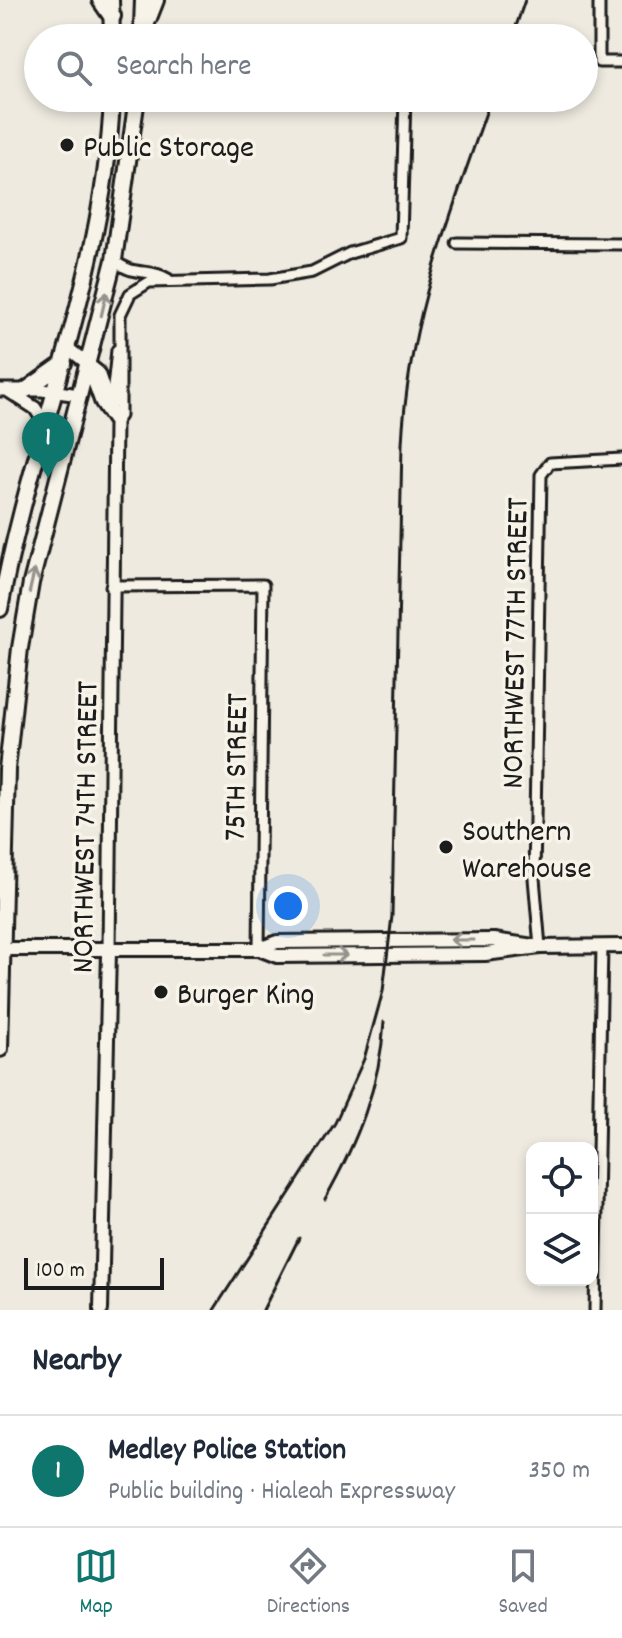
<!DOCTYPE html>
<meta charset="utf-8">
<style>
body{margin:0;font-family:Dekko,sans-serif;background:#f2f2f3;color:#1f2937}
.controls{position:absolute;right:24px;bottom:24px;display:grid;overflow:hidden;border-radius:16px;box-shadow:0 4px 12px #0003}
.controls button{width:72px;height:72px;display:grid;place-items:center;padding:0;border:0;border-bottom:2px solid #e0e1e3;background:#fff;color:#1f2937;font:40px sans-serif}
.scale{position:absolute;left:24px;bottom:20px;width:140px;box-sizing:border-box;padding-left:8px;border:4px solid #1c1c1c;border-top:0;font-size:22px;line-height:28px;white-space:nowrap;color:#1c1c1c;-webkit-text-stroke:6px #f7f3e8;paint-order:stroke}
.you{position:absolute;left:288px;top:906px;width:28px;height:28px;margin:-20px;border:6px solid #fff;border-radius:50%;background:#1a73e8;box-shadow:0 0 0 12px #1a73e833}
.badge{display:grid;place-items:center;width:52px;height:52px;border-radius:50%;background:#0f766e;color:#fff;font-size:26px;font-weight:700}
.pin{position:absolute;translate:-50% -66px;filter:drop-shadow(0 2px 4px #0008)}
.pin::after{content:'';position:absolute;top:42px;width:28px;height:24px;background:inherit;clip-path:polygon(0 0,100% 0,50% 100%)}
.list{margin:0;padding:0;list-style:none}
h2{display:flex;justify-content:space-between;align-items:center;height:104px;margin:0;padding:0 32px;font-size:34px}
h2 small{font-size:26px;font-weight:400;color:#747a83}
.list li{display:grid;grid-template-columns:52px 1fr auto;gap:24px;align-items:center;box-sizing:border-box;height:112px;padding:0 32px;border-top:2px solid #e0e1e3}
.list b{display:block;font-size:30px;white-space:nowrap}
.list p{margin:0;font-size:26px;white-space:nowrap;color:#747a83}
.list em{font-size:26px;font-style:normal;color:#747a83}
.icon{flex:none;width:44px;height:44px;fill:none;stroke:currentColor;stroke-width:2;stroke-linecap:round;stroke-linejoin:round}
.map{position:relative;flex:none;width:622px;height:1310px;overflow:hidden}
.search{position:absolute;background:#fff;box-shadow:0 4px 12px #0003;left:24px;right:24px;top:24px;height:88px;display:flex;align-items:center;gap:20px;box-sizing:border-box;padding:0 28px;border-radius:44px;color:#747a83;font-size:30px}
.sheet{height:216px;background:#fff}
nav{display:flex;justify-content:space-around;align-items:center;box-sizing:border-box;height:112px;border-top:2px solid #e0e1e3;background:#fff;font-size:22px;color:#747a83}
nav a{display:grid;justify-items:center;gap:4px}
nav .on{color:#0f766e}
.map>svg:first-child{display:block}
</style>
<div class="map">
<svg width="622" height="1310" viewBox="0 0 622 1310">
<rect width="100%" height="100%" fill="#eeeae0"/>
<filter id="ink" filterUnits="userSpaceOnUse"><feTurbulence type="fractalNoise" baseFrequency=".0125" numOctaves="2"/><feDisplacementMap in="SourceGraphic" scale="16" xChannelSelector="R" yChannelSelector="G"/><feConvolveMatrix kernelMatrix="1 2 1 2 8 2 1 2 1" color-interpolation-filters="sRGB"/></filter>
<g filter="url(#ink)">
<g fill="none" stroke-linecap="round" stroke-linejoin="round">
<defs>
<path id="minor" d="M599,0V62H622
M457,243L622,244
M114,260C134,278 148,267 168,279
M111,406L117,350
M115,423L120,416V315L130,294L149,282L270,279L312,272L350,253L401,238L405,98
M111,586L263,585L259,949
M540,947L534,878L541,475L550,463L622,459
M595,1310L602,946"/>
<path id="tertiary" d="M69,349L98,372L115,423L109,950
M88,366L101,402L113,420
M0,390H42L80,395
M7,390L35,408L46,425"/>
<path id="secondary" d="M0,949H259L277,942L494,940L540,947
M259,949L277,956L485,954L540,947L622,946
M101,1310L109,950"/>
<path id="primary" d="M111,0L112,38
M142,26L143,0
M26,390L64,363
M0,609C31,437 105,275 112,98
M0,1049L7,769L20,648L31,583L114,260L137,98"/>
<path id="motorway" d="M101,0L112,16
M142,33L155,0"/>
</defs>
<use href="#minor" stroke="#1c1c1c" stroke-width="15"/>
<use href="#tertiary" stroke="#1c1c1c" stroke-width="17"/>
<use href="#secondary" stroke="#1c1c1c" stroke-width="18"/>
<use href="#primary" stroke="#1c1c1c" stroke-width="20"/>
<use href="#motorway" stroke="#1c1c1c" stroke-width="22"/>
<use href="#minor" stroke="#f7f3e8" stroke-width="9"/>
<use href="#tertiary" stroke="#f7f3e8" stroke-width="11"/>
<use href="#secondary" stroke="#f7f3e8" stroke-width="12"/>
<use href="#primary" stroke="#f7f3e8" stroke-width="14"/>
<use href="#motorway" stroke="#f7f3e8" stroke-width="16"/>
<path stroke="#1c1c1c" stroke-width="3" d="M512,38L525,0
M325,1199C357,1142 380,1087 384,1022
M214,1310L335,1123L364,1059L383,991L392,916L402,444C408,318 451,215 491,98
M263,1310L299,1238"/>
</g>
<defs><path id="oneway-shaft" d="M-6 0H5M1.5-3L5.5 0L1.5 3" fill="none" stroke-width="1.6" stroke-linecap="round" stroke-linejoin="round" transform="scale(2)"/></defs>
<g stroke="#94928c">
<use href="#oneway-shaft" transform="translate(104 304) rotate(-77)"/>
<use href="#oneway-shaft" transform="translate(32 581) rotate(-77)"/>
<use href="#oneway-shaft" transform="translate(462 940) rotate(180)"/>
<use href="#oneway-shaft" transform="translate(336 955)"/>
</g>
</g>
<g fill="#1c1c1c" stroke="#f7f3e8" stroke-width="3">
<circle cx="67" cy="145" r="8"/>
<circle cx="446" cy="847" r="8"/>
<circle cx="161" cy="992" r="8"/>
</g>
<g text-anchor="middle" stroke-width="7" stroke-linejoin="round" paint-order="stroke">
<g font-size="32" fill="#1c1c1c" stroke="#f7f3e8" text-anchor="start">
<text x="83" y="156">Public Storage</text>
<text x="462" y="840">Southern<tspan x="462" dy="37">Warehouse</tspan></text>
<text x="177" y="1003">Burger King</text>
</g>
<g font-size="32" fill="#1c1c1c" stroke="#f7f3e8">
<text transform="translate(513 643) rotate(-89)" y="11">NORTHWEST 77TH STREET</text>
<text transform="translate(234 767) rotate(-89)" y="11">75TH STREET</text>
<text transform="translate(83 827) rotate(-89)" y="11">NORTHWEST 74TH STREET</text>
</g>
</g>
</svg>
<div class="controls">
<button><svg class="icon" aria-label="locate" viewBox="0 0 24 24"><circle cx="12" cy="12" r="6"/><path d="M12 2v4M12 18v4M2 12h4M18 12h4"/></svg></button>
<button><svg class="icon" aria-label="layers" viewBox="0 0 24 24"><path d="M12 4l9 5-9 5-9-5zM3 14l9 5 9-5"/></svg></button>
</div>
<div class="scale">100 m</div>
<div class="you"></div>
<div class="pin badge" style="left:48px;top:478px">1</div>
<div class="search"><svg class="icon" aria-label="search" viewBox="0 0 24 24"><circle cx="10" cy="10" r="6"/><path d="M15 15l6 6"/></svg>Search here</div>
</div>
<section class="sheet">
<h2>Nearby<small></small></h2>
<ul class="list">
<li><span class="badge">1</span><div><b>Medley Police Station</b><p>Public building · Hialeah Expressway</p></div><em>350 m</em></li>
</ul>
</section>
<nav>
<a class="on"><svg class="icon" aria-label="map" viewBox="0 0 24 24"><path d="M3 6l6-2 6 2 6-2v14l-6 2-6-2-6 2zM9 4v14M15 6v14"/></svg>Map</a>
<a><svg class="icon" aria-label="directions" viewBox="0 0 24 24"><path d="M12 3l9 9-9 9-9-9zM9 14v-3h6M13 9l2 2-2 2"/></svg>Directions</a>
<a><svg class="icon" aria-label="saved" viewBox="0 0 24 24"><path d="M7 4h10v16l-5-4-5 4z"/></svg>Saved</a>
</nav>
